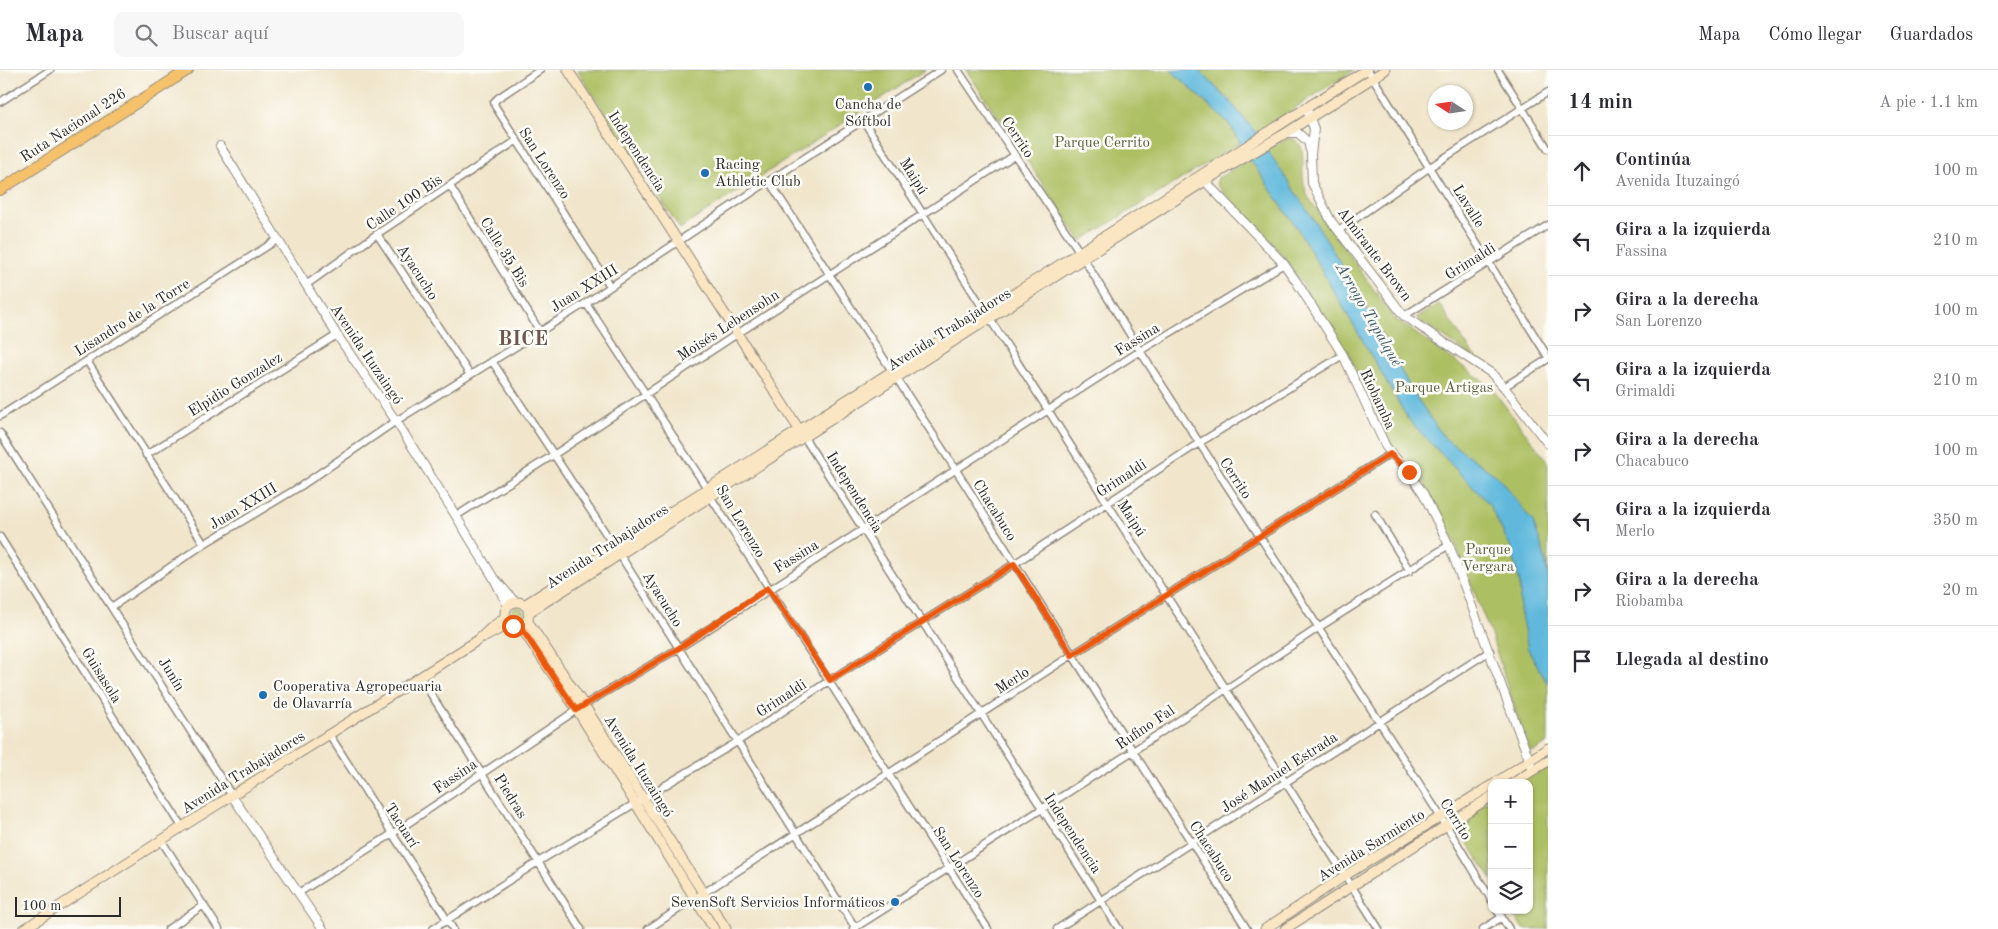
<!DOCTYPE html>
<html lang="es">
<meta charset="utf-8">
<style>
body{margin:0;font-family:"Old Standard TT",serif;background:#f7f7f7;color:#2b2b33}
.controls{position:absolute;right:15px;bottom:15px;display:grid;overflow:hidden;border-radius:10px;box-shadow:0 1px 4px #0004}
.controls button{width:45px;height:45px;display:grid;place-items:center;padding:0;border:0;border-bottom:1px solid #e1e1e2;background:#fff;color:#2b2b33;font:25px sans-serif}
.compass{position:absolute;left:1428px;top:15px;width:45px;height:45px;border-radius:50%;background:#fff;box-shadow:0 1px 4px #0004;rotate:282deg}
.scale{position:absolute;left:15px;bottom:12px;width:106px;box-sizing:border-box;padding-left:5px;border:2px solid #2b2b2b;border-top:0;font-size:14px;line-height:18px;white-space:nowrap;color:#2b2b2b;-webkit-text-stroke:4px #fdfcf7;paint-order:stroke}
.stop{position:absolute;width:15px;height:15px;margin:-11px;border:4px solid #ea580c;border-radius:50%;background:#fff}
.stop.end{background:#ea580c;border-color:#fff;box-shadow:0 1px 5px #0008}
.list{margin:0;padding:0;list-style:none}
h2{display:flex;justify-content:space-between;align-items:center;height:65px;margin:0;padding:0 20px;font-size:21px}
h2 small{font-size:16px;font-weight:400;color:#7c7c81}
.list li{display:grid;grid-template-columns:32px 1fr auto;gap:15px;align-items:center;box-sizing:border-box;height:70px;padding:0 20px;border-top:1px solid #e1e1e2}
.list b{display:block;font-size:19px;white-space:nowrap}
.list p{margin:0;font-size:16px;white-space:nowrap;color:#7c7c81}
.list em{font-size:16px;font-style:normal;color:#7c7c81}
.icon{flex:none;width:28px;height:28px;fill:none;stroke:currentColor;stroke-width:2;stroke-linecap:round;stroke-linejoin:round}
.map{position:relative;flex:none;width:1548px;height:859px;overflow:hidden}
header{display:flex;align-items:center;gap:30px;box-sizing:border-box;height:70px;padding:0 25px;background:#fff;border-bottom:1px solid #e1e1e2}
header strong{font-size:24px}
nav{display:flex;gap:28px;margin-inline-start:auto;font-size:18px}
.search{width:350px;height:45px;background:#f7f7f7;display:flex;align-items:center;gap:12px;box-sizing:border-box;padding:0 18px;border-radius:10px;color:#7c7c81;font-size:19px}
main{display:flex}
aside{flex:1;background:#fff}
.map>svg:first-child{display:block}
</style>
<header>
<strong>Mapa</strong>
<div class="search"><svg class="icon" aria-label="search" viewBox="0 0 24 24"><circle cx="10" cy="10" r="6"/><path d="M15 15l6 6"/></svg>Buscar aquí</div>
<nav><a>Mapa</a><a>Cómo llegar</a><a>Guardados</a></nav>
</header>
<main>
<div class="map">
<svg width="1548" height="859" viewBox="0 0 1548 859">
<rect width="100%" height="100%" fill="#fdfcf7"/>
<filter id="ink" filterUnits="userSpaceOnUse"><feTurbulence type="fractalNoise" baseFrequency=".02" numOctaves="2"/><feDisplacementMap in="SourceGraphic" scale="10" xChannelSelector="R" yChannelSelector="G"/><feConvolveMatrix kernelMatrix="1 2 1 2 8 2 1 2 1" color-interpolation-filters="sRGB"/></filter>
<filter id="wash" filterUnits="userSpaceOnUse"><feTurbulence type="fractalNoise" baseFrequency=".0096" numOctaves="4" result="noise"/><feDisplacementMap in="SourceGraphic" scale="20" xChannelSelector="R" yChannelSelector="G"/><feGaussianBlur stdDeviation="1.12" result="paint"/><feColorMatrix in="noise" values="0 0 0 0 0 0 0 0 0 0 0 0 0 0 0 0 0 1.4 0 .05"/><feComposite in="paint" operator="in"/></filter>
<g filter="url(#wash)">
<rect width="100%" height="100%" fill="#f1e6cc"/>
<path fill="#adbf63" stroke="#6c7547" d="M577,0H925L680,159Z
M966,0H1171L1230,55L1240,73L1081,171Z
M1199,0H1354L1256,63L1232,34Z
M1288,68C1307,70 1302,90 1303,104C1303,112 1305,119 1308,127L1394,248L1489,315L1548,392V508L1544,483L1498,407L1444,368L1411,319L1364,233L1325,167L1266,80Z
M1250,89L1299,161L1408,349L1489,434L1512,480L1520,514V539L1528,579L1548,614V673L1532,682L1528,679L1491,565L1454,470L1417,400L1393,378L1352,292L1288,192L1263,162L1216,115L1218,108Z
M1439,234L1477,290L1416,248Z
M510 544a7 7 0 1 1 14 0a7 7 0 1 1-14 0Z
M1548,694V859H1523L1511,840H1529V713H1517Z
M1492,728V810L1453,751Z"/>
<path fill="#60b9dd" stroke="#467284" d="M1171,0H1199L1232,34L1256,63L1325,167L1364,233L1411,319L1444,368L1498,407L1533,452L1544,483L1548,508V614L1528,579L1520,539V514L1512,480L1489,434L1408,349L1299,161L1250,89L1230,55Z"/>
</g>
<g filter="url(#ink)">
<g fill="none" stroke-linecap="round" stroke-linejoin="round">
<defs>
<path id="minor" d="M540,0L498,28L494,32L495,36L610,216
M958,0L1079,181L1140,281L1446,755L1492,831
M1368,0L1548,287
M1498,0L1548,79
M0,32L50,0
M863,50L1379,859
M769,111L956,400L1133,681L1247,859
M450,116L539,260
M1339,160L1430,97L1548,22
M377,164L470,305
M306,215L377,164L516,71
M586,233L707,418L710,426L988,859
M1404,246L1548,155
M87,291L204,474
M492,291L620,485L856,859
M1504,317L1548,289
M0,346L277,170
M0,363L232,726
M804,367L1119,859
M146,385L337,265
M1375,444L1410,501
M456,446L555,384L737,264L1015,85
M0,467L182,757
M113,536L204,474L301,416L396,351L586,233L769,111L941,0
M420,607L581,859
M329,664L453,859
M161,770L219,859
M300,822L392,764L584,635L679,578L1140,281L1284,194
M1497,840L1509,859
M168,859L204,835
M433,859L538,792L737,672L830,610L1014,494L1199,373L1343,285
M648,859L1072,585L1390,384
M853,859L1133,681L1318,558L1449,475
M1057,859L1490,581
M1483,859L1502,847"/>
<path id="tertiary" d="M1306,37L1314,59L1311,84L1312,113L1331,151L1404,246L1491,303L1504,317L1548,374
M1286,63H1298L1308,72L1310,80
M220,76L337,265L396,351L456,446L493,507L508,536
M1201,107L1284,194L1296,211L1343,285L1386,377L1409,403L1423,423L1449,475L1533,700
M496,510L515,532
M232,726L323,859"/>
<path id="secondary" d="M568,0L802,364
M505 544a12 12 0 1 1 24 0a12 12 0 1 1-24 0Z
M524,535L1366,0
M528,543L1205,111L1286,63L1385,0
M527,550L584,635L726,859
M520,556L577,640L714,859
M485,567L509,554
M1495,713L1548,678
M1513,713L1548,691
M24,859L182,757L420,607L478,570L493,556L505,548
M1265,859L1346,805L1492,715
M1285,859L1492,726"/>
<path id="trunk" d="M0,120L188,0"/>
</defs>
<use href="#minor" stroke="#8e887c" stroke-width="9"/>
<use href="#tertiary" stroke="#8e887c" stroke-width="10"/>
<use href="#secondary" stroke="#8e887c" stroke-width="11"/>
<use href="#trunk" stroke="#8e887c" stroke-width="12"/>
<use href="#minor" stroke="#fff" stroke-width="6"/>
<use href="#tertiary" stroke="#fff" stroke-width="8"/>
<use href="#secondary" stroke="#fbe6c4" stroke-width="9"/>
<use href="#trunk" stroke="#f5c16b" stroke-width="10"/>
</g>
</g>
<g fill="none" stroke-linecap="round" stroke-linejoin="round" filter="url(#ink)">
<path stroke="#ea580c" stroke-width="6" d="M513,556H520L576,640L679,578L768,518L830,610L1014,494L1072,585L1390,384L1409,402"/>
</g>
<g fill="#1f6fb2" stroke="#fdfcf7" stroke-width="2">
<circle cx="868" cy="17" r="5"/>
<circle cx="705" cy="103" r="5"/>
<circle cx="263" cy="625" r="5"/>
<circle cx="895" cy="832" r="5"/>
</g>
<g text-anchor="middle" stroke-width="5" stroke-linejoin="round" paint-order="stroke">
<g font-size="15" fill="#2b2b2b" stroke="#fdfcf7" text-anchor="start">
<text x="868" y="39" text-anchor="middle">Cancha de<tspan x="868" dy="17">Sóftbol</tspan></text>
<text x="715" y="99">Racing<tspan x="715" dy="17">Athletic Club</tspan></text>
<text x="273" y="621">Cooperativa Agropecuaria<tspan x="273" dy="17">de Olavarría</tspan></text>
<text x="885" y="837" text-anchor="end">SevenSoft Servicios Informáticos</text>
</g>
<g font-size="15" fill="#2b2b2b" stroke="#fdfcf7">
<text transform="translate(73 55) rotate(-33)" y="5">Ruta Nacional 226</text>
<text transform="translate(1018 67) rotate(56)" y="5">Cerrito</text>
<text transform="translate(637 81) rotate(57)" y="5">Independencia</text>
<text transform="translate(545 93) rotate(57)" y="5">San Lorenzo</text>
<text transform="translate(914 106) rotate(58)" y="5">Maipú</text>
<text transform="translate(404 132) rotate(-34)" y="5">Calle 100 Bis</text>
<text transform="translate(1469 136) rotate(58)" y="5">Lavalle</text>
<text transform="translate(505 182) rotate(58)" y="5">Calle 35 Bis</text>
<text transform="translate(1375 184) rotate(53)" y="5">Almirante Brown</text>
<text transform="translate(1470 191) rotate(-32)" y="5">Grimaldi</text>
<text transform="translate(418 202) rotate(57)" y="5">Ayacucho</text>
<text transform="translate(584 218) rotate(-32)" y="5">Juan XXIII</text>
<text transform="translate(132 247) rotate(-32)" y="5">Lisandro de la Torre</text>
<text transform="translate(728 255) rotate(-33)" y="5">Moisés Lebensohn</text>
<text transform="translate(949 259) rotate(-32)" y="5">Avenida Trabajadores</text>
<text transform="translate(1137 269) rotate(-32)" y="5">Fassina</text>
<text transform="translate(367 284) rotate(56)" y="5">Avenida Ituzaingó</text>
<text transform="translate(235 314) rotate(-32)" y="5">Elpidio Gonzalez</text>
<text transform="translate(1378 329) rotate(65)" y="5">Riobamba</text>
<text transform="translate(1121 408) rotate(-33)" y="5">Grimaldi</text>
<text transform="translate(1236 408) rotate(57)" y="5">Cerrito</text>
<text transform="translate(855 422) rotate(58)" y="5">Independencia</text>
<text transform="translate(243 436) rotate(-31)" y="5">Juan XXIII</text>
<text transform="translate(995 440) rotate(58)" y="5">Chacabuco</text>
<text transform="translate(1132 448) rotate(57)" y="5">Maipú</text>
<text transform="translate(741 451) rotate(59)" y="5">San Lorenzo</text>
<text transform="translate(607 476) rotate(-33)" y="5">Avenida Trabajadores</text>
<text transform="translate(796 486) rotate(-32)" y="5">Fassina</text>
<text transform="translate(663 529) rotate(58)" y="5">Ayacucho</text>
<text transform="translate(172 604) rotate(58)" y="5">Junín</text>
<text transform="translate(102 605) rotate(58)" y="5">Guisasola</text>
<text transform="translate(1012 610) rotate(-33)" y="5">Merlo</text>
<text transform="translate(781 628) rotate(-33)" y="5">Grimaldi</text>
<text transform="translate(1145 657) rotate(-34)" y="5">Rufino Fal</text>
<text transform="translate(639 696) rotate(58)" y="5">Avenida Ituzaingó</text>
<text transform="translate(243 702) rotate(-32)" y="5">Avenida Trabajadores</text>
<text transform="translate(1279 702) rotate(-33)" y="5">José Manuel Estrada</text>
<text transform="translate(455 706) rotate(-34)" y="5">Fassina</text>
<text transform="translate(511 726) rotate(58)" y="5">Piedras</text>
<text transform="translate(1456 749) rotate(58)" y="5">Cerrito</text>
<text transform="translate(402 755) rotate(57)" y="5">Tacuarí</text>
<text transform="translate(1073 763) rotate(57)" y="5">Independencia</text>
<text transform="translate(1371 775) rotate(-32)" y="5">Avenida Sarmiento</text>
<text transform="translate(1212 781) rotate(57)" y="5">Chacabuco</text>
<text transform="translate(959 792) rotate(57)" y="5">San Lorenzo</text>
</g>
<g font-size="15" fill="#585f3f" stroke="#fdfcf7">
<text x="1102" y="77">Parque Cerrito</text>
<text x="1444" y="322">Parque Artigas</text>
<text x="1488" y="484">Parque<tspan x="1488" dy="17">Vergara</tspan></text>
</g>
<g font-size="16" font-style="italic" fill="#3e5d69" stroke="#fdfcf7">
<text transform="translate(1370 244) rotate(60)" y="6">Arroyo Tapalqué</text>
</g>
<g font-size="20" font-weight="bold" fill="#6c564d" stroke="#fdfcf7">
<text x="523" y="275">BICE</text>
</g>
</g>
</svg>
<div class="controls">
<button>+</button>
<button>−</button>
<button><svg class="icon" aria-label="layers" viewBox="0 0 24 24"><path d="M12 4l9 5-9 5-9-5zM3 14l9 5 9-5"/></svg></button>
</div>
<svg class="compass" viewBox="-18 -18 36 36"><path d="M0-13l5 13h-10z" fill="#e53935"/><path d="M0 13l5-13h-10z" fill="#7c7c81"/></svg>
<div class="scale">100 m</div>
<div class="stop" style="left:513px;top:556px"></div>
<div class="stop end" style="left:1409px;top:402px"></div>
</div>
<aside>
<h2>14 min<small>A pie · 1.1 km</small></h2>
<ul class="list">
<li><svg class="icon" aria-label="ahead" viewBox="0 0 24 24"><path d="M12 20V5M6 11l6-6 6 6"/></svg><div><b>Continúa</b><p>Avenida Ituzaingó</p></div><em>100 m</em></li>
<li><svg class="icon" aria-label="left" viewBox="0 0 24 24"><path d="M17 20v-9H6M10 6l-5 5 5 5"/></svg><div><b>Gira a la izquierda</b><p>Fassina</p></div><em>210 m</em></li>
<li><svg class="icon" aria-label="right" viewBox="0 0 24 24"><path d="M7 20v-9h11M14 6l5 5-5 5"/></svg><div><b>Gira a la derecha</b><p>San Lorenzo</p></div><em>100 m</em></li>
<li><svg class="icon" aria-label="left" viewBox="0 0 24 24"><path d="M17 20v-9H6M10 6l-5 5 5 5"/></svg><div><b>Gira a la izquierda</b><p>Grimaldi</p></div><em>210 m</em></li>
<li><svg class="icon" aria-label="right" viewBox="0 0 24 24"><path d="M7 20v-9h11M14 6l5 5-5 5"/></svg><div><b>Gira a la derecha</b><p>Chacabuco</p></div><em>100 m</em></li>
<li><svg class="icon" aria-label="left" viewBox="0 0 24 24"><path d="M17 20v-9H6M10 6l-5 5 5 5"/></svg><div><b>Gira a la izquierda</b><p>Merlo</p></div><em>350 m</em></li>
<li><svg class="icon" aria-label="right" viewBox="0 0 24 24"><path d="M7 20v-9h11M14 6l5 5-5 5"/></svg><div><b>Gira a la derecha</b><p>Riobamba</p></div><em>20 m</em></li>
<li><svg class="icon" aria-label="arrive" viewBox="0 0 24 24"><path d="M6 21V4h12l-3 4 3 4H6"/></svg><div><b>Llegada al destino</b></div></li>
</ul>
</aside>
</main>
